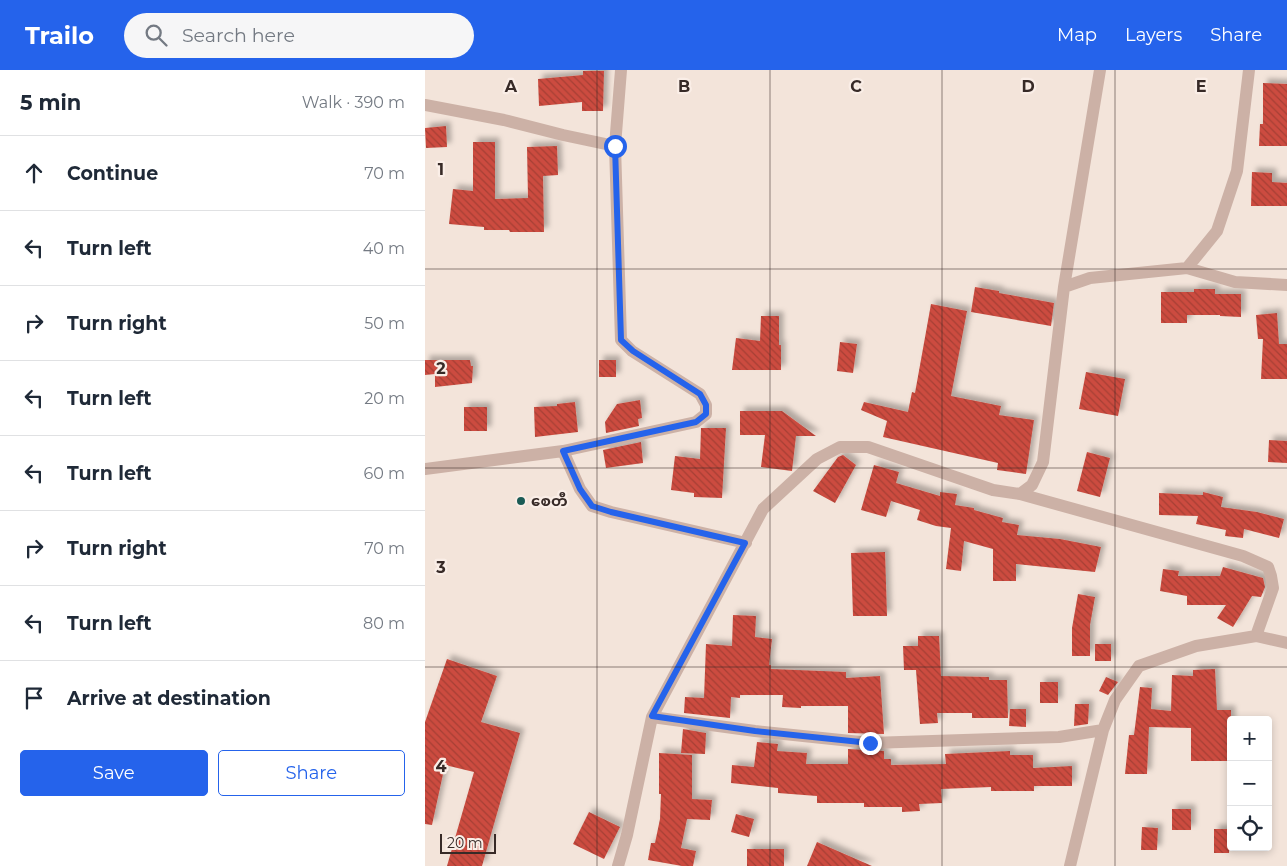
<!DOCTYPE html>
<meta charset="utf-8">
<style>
body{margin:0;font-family:Montserrat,"Noto Sans Myanmar",sans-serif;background:#f6f6f7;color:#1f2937}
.controls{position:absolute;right:15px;bottom:15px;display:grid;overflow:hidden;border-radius:5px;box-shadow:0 2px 8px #0003}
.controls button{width:45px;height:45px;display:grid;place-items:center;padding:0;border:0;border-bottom:1px solid #e0e1e3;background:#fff;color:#1f2937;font:25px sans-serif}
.scale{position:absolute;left:15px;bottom:12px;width:56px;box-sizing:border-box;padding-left:5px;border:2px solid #372a27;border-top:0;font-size:14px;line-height:18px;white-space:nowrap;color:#372a27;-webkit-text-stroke:4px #faeee7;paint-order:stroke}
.stop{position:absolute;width:15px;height:15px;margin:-11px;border:4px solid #2563eb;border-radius:50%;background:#fff}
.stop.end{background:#2563eb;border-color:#fff;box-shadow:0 1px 5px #0008}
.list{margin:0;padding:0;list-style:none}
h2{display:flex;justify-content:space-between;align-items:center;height:65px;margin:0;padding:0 20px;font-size:21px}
h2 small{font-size:16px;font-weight:400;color:#747a83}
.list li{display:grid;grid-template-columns:32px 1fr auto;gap:15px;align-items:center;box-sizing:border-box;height:75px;padding:0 20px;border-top:1px solid #e0e1e3}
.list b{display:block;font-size:19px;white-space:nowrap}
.list em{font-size:16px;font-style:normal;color:#747a83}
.actions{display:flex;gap:10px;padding:15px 20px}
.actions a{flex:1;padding:11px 0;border:1px solid #2563eb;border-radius:5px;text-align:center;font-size:18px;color:#2563eb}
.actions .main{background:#2563eb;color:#fff}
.icon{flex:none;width:28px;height:28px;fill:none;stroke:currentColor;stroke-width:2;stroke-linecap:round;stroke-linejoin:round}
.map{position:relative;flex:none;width:862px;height:796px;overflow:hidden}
header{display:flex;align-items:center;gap:30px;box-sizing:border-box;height:70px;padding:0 25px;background:#2563eb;color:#fff}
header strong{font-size:24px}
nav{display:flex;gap:28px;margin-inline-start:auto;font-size:18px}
.search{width:350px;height:45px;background:#f6f6f7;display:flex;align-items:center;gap:12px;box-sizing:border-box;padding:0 18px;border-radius:28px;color:#747a83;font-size:19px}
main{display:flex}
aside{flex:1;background:#fff}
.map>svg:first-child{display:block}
</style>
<header>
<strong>Trailo</strong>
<div class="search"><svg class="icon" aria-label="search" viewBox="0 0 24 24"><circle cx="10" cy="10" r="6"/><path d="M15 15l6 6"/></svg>Search here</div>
<nav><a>Map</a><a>Layers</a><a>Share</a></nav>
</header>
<main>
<aside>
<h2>5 min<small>Walk · 390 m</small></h2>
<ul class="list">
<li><svg class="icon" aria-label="ahead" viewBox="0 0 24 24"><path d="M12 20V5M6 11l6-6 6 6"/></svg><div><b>Continue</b></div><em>70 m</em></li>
<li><svg class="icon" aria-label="left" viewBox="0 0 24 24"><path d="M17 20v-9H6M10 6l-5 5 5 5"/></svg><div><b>Turn left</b></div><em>40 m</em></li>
<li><svg class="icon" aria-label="right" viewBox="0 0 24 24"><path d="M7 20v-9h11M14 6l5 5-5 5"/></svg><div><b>Turn right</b></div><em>50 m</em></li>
<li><svg class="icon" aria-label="left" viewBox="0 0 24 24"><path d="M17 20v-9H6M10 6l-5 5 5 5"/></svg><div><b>Turn left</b></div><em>20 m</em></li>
<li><svg class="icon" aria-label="left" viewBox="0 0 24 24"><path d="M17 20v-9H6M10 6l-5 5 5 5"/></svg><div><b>Turn left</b></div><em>60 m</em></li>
<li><svg class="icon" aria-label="right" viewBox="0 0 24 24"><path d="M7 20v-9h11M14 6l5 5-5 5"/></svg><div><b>Turn right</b></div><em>70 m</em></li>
<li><svg class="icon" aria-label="left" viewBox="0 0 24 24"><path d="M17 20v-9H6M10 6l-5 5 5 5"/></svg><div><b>Turn left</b></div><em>80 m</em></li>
<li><svg class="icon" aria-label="arrive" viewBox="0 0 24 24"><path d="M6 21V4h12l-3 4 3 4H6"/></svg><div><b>Arrive at destination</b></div></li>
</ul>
<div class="actions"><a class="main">Save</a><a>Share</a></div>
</aside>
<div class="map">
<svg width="862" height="796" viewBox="0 0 862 796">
<defs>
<pattern id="building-back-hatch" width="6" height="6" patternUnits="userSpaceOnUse" patternTransform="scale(1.25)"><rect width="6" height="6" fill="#cc4c3f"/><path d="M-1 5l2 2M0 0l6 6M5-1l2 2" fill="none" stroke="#a63f35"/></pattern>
<filter id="shadow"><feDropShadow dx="4.5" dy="-4.5" stdDeviation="2.5" flood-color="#0004"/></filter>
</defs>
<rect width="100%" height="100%" fill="#f3e4da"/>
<path fill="url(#building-back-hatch)" filter="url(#shadow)" d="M158,1H179L178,41H157V32L114,36L113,9L158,5Z
M838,13L862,14V76H834L835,54H838Z
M21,56L22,77L1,78L0,58Z
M48,72H70V129L103,128L102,77L132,76L133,105L118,106L119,162H85L84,160H59V157L24,154L28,119L48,121Z
M827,102L847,103V112L862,113V136H826Z
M550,217L574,221V223L629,233L626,256L546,242Z
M769,219H790V224H816V247L795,246V245H762V253H736V222H769Z
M506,234L542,241L526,326L576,336L574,345L609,350L601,404L572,400L573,393L458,367L462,351L436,340L439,332L483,342L487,322L490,323Z
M852,243L854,274H862V309H836L838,269H833L831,245Z
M336,246H354V275H356V300H307L311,268L335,271Z
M415,272L432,274L428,303L412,301Z
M0,290H45L46,296H48L47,313L10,317V304L0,305Z
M174,290H191V307H174Z
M661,302L700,309L693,346L654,339Z
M215,330L217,348L213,349L214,356L181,363L180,352L192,334Z
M150,332L153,362L110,367L109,337L132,336V334Z
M39,337H62V361H39Z
M315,341H357L391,366H371L367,401L336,397L340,365H315Z
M276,358H301L297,428L269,427V423L246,420L250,386L275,389Z
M844,370L862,371V393L843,392Z
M216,372L218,393L181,398L178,380Z
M662,382L685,388L675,427L652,421Z
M418,385L431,395L410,433L388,421L413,387Z
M449,395L474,402L471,413L515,426V422L532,424L530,435L549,438V440L578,448L577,452L594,455L592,465L635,469L676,477L670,502L591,494V511H568V479L539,471L536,501L521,499L526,458L511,456L492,450L495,440L466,431L461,447L436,440Z
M778,422L798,427L796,437L832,442L859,449L854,468L819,459L818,468L800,466L801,460L771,454L773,446L734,445V423L778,425Z
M460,482L462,546H428L426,483Z
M798,497L838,508L840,517L836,527L827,526L808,557L792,548L801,535H762V526L735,521L738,499L754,501L753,506H795Z
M653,524L670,527L665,555V586H647V558Z
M308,545L331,546L330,567L347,569L344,595H346V599L421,602V608L455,606L459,664L423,663V636H376V638L357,637L358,625H315V628L306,627L305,648L259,643L260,627L279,628L281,574L307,576Z
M493,566H514L516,606L564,607V610H582L583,648H547V643H512L513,653L495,654L491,600H479L478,576H493Z
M670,574H686V591H670Z
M22,589L72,606L56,652L95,663L57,796H22L49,702L20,695L7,755L0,754V652Z
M790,599L792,640H806V691H766V658L724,657L722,704H700L704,665H709L715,617L727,618L726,639L746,641L747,605L768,606V600Z
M681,607L693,612L683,625L674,621Z
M615,612H633V633H615Z
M650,634H664L663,654L649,656Z
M585,639H601V657L584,656Z
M258,659L281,663L280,684L256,683Z
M332,672L353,674L352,681L382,683L381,694H423V679L459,681V689H466V695L521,694L520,684L585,681V685H608V698L647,696V716H609V721H566V717L516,719L517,733L494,734L495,741L477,742V737H439V733H392V726L353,723V718L306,713L307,695L329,697Z
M234,683L267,685V729L287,730L285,750L262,749L256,778L271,781L268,796H257L223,790L226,773H230L235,749L236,724H234Z
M747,739H766V760H747Z
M164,742L195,757L179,789L148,774Z
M311,744L329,749L324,767L306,762Z
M717,757L733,758L732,780H716Z
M789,759H805L804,783H789Z
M392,772L447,796H382Z
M322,779H359V796H322Z"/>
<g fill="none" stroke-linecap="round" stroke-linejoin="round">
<path stroke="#ccb1a6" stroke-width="12" d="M0,35L79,50L138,65L190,76
M762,198L792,161L812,101L824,0
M639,217L675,0
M138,381L155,419L167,436L186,442L321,473
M0,399L138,381L271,352L281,344V335L275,324L207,281L196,270L190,76L196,0
M595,424L818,486L843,497L846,506L848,518L831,566
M227,647L330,661L445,673L634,667L678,660
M193,796L202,765L227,647L338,439L392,389L415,377H443L568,420L595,424L607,415L618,392L639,217L665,208L762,198L810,212L862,215
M645,796L678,660L690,630L714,596L771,576L831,566L862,573"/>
</g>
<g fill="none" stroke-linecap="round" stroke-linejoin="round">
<path stroke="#2563eb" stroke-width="6" d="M190,76L196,270L208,281L275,324L281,335V344L271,352L138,381L155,419L167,436L186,442L320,473L227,646L330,661L445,673"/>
</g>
<path fill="none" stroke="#372a27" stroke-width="1" stroke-opacity="0.55" d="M172,0V796M345,0V796M517,0V796M690,0V796M0,199H862M0,398H862M0,597H862"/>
<circle fill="#1a5b55" stroke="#faeee7" stroke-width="2" cx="96" cy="431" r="5"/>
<g text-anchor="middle" stroke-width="4.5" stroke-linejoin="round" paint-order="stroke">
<g font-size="15" font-weight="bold" fill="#372a27" stroke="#faeee7" text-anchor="start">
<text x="106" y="436">စေတီ</text>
</g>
</g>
<g font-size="16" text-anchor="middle" font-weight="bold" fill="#372a27" stroke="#faeee7" stroke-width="4.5" stroke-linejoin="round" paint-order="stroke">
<text x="86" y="22">A</text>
<text x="259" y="22">B</text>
<text x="431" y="22">C</text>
<text x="603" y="22">D</text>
<text x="776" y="22">E</text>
<text x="16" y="105">1</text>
<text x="16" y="304">2</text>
<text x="16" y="503">3</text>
<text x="16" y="702">4</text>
</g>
</svg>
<div class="controls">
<button>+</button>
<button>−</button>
<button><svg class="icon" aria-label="locate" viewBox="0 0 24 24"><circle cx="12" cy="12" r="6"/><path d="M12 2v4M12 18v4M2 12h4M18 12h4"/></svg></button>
</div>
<div class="scale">20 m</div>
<div class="stop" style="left:190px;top:76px"></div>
<div class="stop end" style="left:445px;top:673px"></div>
</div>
</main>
